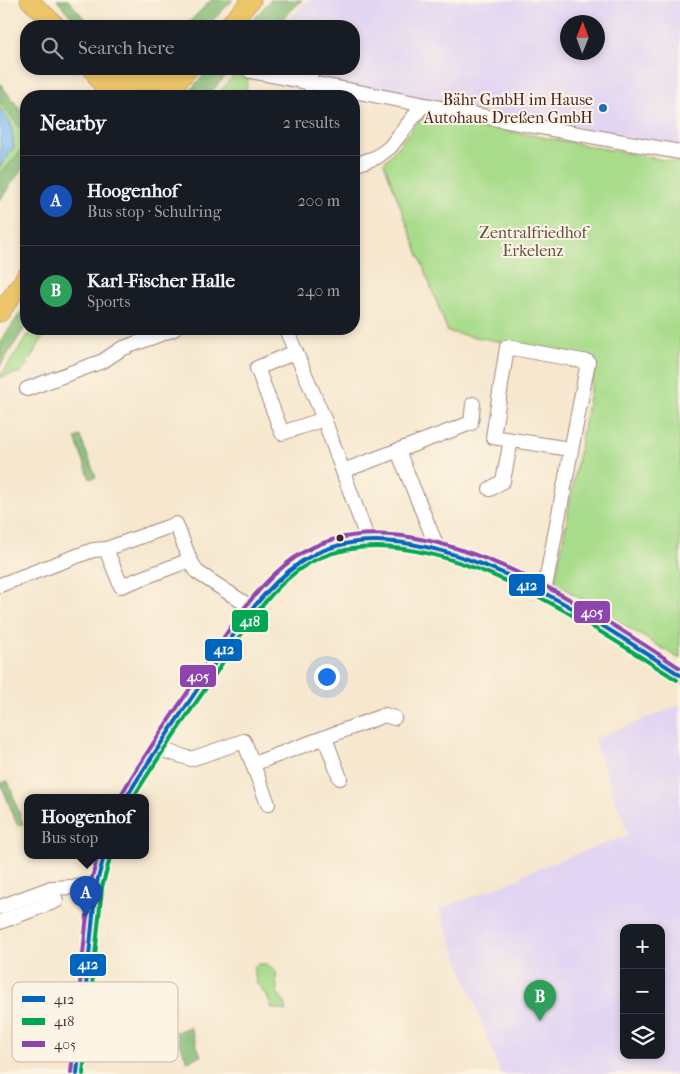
<!DOCTYPE html>
<meta charset="utf-8">
<style>
body{margin:0;font-family:"IM FELL French Canon",serif;background:#242831;color:#f1f3f6}
.controls{position:absolute;right:15px;bottom:15px;display:grid;overflow:hidden;border-radius:10px;box-shadow:0 2px 8px #0003}
.controls button{width:45px;height:45px;display:grid;place-items:center;padding:0;border:0;border-bottom:1px solid #363941;background:#171b24;color:#f1f3f6;font:25px sans-serif}
.compass{position:absolute;left:560px;top:15px;width:45px;height:45px;border-radius:50%;background:#171b24;box-shadow:0 2px 8px #0003;rotate:1deg}
.you{position:absolute;left:326px;top:676px;width:18px;height:18px;margin:-12px;border:4px solid #fff;border-radius:50%;background:#1a73e8;box-shadow:0 0 0 8px #1a73e833}
.badge{display:grid;place-items:center;width:32px;height:32px;border-radius:50%;background:#1f6fb2;color:#fff;font-size:16px;font-weight:700}
.pin{position:absolute;translate:-50% -41px;filter:drop-shadow(0 1px 2px #0008)}
.pin::after{content:'';position:absolute;top:26px;width:18px;height:15px;background:inherit;clip-path:polygon(0 0,100% 0,50% 100%)}
.popup{position:absolute;left:24px;top:794px;width:125px;height:65px;box-sizing:border-box;display:grid;place-content:center;border-radius:10px;background:#171b24;filter:drop-shadow(0 1px 4px #0005);font-size:16px;white-space:nowrap;color:#9ea1a6}
.popup b{font-size:19px;color:#f1f3f6}
.popup::after{content:'';position:absolute;left:50%;top:100%;margin-left:-10px;border:10px solid transparent;border-top-color:#171b24}
.list{margin:0;padding:0;list-style:none}
h2{display:flex;justify-content:space-between;align-items:center;height:65px;margin:0;padding:0 20px;font-size:21px}
h2 small{font-size:16px;font-weight:400;color:#9ea1a6}
.list li{display:grid;grid-template-columns:32px 1fr auto;gap:15px;align-items:center;box-sizing:border-box;height:90px;padding:0 20px;border-top:1px solid #363941}
.list b{display:block;font-size:19px;white-space:nowrap}
.list p{margin:0;font-size:16px;white-space:nowrap;color:#9ea1a6}
.list em{font-size:16px;font-style:normal;color:#9ea1a6}
.icon{flex:none;width:28px;height:28px;fill:none;stroke:currentColor;stroke-width:2;stroke-linecap:round;stroke-linejoin:round}
.map{position:relative;flex:none;width:680px;height:1074px;overflow:hidden}
.search{position:absolute;background:#171b24;box-shadow:0 2px 8px #0003;left:20px;top:20px;width:340px;height:55px;display:flex;align-items:center;gap:12px;box-sizing:border-box;padding:0 18px;border-radius:20px;color:#9ea1a6;font-size:19px}
.panel{position:absolute;background:#171b24;box-shadow:0 2px 8px #0003;left:20px;top:90px;width:340px;height:245px;border-radius:20px}
.map>svg:first-child{display:block}
</style>
<div class="map">
<svg width="680" height="1074" viewBox="0 0 680 1074">
<rect width="100%" height="100%" fill="#fcf5e5"/>
<filter id="ink" filterUnits="userSpaceOnUse"><feTurbulence type="fractalNoise" baseFrequency=".02" numOctaves="2"/><feDisplacementMap in="SourceGraphic" scale="10" xChannelSelector="R" yChannelSelector="G"/><feConvolveMatrix kernelMatrix="1 2 1 2 8 2 1 2 1" color-interpolation-filters="sRGB"/></filter>
<filter id="wash" filterUnits="userSpaceOnUse"><feTurbulence type="fractalNoise" baseFrequency=".0096" numOctaves="4" result="noise"/><feDisplacementMap in="SourceGraphic" scale="20" xChannelSelector="R" yChannelSelector="G"/><feGaussianBlur stdDeviation="1.12" result="paint"/><feColorMatrix in="noise" values="0 0 0 0 0 0 0 0 0 0 0 0 0 0 0 0 0 1.4 0 .05"/><feComposite in="paint" operator="in"/></filter>
<g filter="url(#wash)">
<rect width="100%" height="100%" fill="#f6e7ce"/>
<path fill="#e2d4f3" fill-rule="evenodd" d="M309,0H680V146L253,69H354V26H281ZM568,22H598V52H568Z
M680,705V1074H501L439,909L522,878L523,874L628,835L594,739ZM624,928H661V1055H624Z"/>
<path fill="#a8dc8b" stroke="#797e5b" d="M238,71L249,72L245,96H216Z
M0,101L26,136L22,150L0,175V167L14,147L11,124L0,108Z
M424,115L680,163V659L555,583L596,359L448,332L384,163Z
M32,329H48L22,372L0,377Z
M258,964H266L276,972L277,993L285,1004L286,1011L272,1008L267,996L257,984L253,967Z"/>
<path fill="#86bc77" stroke="#686e51" d="M57,0H68L91,26H79Z
M211,0H233L207,26H185Z
M271,0H302L275,26H247Z
M209,69H232L207,96H185Z
M0,83L26,118V136L0,101Z
M26,138V163L0,200V175L22,150Z
M26,305V326L0,366V342Z
M80,436L96,477L90,479L75,438Z
M8,781L23,824L17,825L1,783Z
M190,1027L201,1056L187,1061L176,1032Z"/>
<path fill="#7ebdf2" stroke="#646e8e" d="M0,108L11,124L14,147L0,167Z"/>
</g>
<g filter="url(#ink)">
<g fill="none" stroke-linecap="round" stroke-linejoin="round">
<defs>
<path id="minor" d="M250,71L534,126L680,152
M309,84L312,69
M354,165L377,157L390,147L423,105
M286,329L324,419L367,538
M296,352L257,368L282,433L324,419
M27,389L103,361L121,349L174,329
M398,451L437,547
M343,471L471,423L473,404
M490,489L503,481L511,440
M106,549L121,586L190,560
M0,585L93,550L106,549L176,524L190,560L197,572L252,608
M544,592L588,362L507,347L493,437L570,449
M325,738L340,778
M157,748L191,759L244,741L268,804
M253,764L385,715L394,718
M126,798C149,758 176,720 202,682C233,636 267,576 319,551C419,502 596,621 680,675
M0,907L51,888L96,886
M0,922L56,901L51,888
M77,1074L96,886L104,856"/>
<path id="major" d="M29,0L57,26
M227,26L252,0
M92,69L109,96
M98,69L129,96
M113,80C142,83 158,82 184,69
M165,96L188,70
M0,313L26,276"/>
</defs>
<use href="#minor" stroke="#a0837c" stroke-width="16"/>
<use href="#major" stroke="#a0837c" stroke-width="19"/>
<use href="#minor" stroke="#fff" stroke-width="14"/>
<use href="#major" stroke="#ecc669" stroke-width="18"/>
<defs>
<path id="bus-1" d="M126,798C150,758 177,720 203,681C231,639 258,591 301,562C406,491 590,617 680,675
M77,1074L96,886L104,856"/>
<path id="bus-2" d="M133,798C156,760 181,724 206,688C235,645 271,577 322,557C428,513 589,624 677,680
M83,1074L102,887L110,858"/>
<path id="bus-3" d="M121,795C144,755 171,717 197,678C226,635 253,586 297,556C406,484 588,608 680,668
M71,1073L90,885L98,856"/>
</defs>
<use href="#bus-1" stroke="#fcf5e5" stroke-width="8"/>
<use href="#bus-2" stroke="#fcf5e5" stroke-width="8"/>
<use href="#bus-3" stroke="#fcf5e5" stroke-width="8"/>
<use href="#bus-1" stroke="#0065bd" stroke-width="4"/>
<use href="#bus-2" stroke="#00a651" stroke-width="4"/>
<use href="#bus-3" stroke="#8e44ad" stroke-width="4"/>
</g>
</g>
<circle fill="#1f6fb2" stroke="#fcf5e5" stroke-width="2" cx="603" cy="108" r="5"/>
<circle fill="#4a1f2b" stroke="#fcf5e5" stroke-width="2" cx="340" cy="538" r="4.5"/>
<g text-anchor="middle" stroke-width="4" stroke-linejoin="round" paint-order="stroke">
<g font-size="16" fill="#4a1f2b" stroke="#fcf5e5" text-anchor="end">
<text x="593" y="105">Bähr GmbH im Hause<tspan x="593" dy="18">Autohaus Dreßen GmbH</tspan></text>
</g>
<g font-size="16" fill="#624e43" stroke="#fcf5e5">
<text x="533" y="238">Zentralfriedhof<tspan x="533" dy="18">Erkelenz</tspan></text>
</g>
</g>
<rect x="12" y="982" width="166" height="80" rx="8" fill="#fcf5e5" stroke="#c7b5ad" stroke-width="1"/>
<rect x="22" y="996" width="23" height="6" fill="#0065bd"/>
<rect x="22" y="1018" width="23" height="7" fill="#00a651"/>
<rect x="22" y="1041" width="23" height="6" fill="#8e44ad"/>
<g font-size="14" fill="#4a1f2b">
<text x="54" y="1004">412</text>
<text x="54" y="1026">418</text>
<text x="54" y="1049">405</text>
</g>
<g stroke="#fcf5e5" stroke-width="2">
<rect x="508" y="573" width="38" height="24" rx="5" fill="#0065bd"/>
<rect x="573" y="600" width="38" height="24" rx="5" fill="#8e44ad"/>
<rect x="231" y="609" width="38" height="24" rx="5" fill="#00a651"/>
<rect x="204" y="638" width="39" height="24" rx="5" fill="#0065bd"/>
<rect x="179" y="664" width="38" height="24" rx="5" fill="#8e44ad"/>
<rect x="69" y="953" width="38" height="24" rx="5" fill="#0065bd"/>
</g>
<g font-size="14" text-anchor="middle" font-weight="bold" fill="#fff">
<text x="527" y="590">412</text>
<text x="592" y="617">405</text>
<text x="250" y="626">418</text>
<text x="224" y="654">412</text>
<text x="198" y="681">405</text>
<text x="88" y="969">412</text>
</g>
</svg>
<div class="controls">
<button>+</button>
<button>−</button>
<button><svg class="icon" aria-label="layers" viewBox="0 0 24 24"><path d="M12 4l9 5-9 5-9-5zM3 14l9 5 9-5"/></svg></button>
</div>
<svg class="compass" viewBox="-18 -18 36 36"><path d="M0-13l5 13h-10z" fill="#e53935"/><path d="M0 13l5-13h-10z" fill="#9ea1a6"/></svg>
<div class="you"></div>
<div class="pin badge" style="left:86px;top:917px;background:#1a4fb4">A</div>
<div class="popup"><b>Hoogenhof</b>Bus stop</div>
<div class="pin badge" style="left:540px;top:1021px;background:#2e9e5b">B</div>
<div class="search"><svg class="icon" aria-label="search" viewBox="0 0 24 24"><circle cx="10" cy="10" r="6"/><path d="M15 15l6 6"/></svg>Search here</div>
<section class="panel">
<h2>Nearby<small>2 results</small></h2>
<ul class="list">
<li><span class="badge" style="background:#1a4fb4">A</span><div><b>Hoogenhof</b><p>Bus stop · Schulring</p></div><em>200 m</em></li>
<li><span class="badge" style="background:#2e9e5b">B</span><div><b>Karl-Fischer Halle</b><p>Sports</p></div><em>240 m</em></li>
</ul>
</section>
</div>
